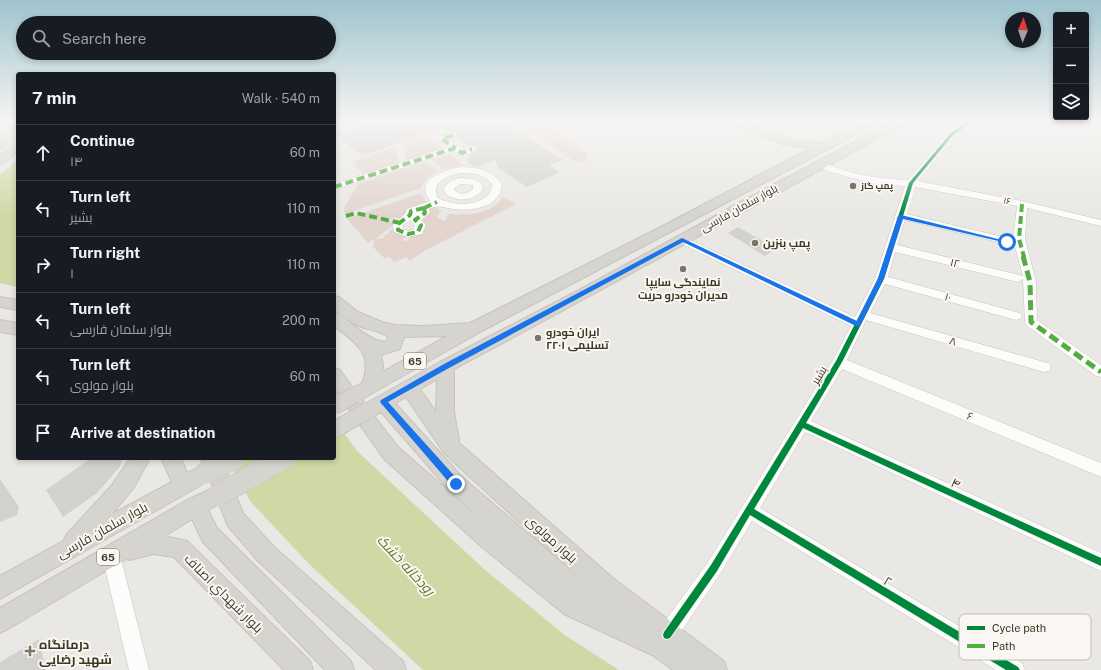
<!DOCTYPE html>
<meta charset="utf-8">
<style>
body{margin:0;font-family:"Public Sans",Cairo,sans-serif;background:#20242c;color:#f1f3f6}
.controls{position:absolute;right:12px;top:12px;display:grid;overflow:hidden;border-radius:4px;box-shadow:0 2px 6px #0003}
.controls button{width:36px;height:36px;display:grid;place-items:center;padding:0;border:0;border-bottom:1px solid #363941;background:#171b24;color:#f1f3f6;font:20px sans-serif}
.compass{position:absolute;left:1005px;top:12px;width:36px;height:36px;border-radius:50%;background:#171b24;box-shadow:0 2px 6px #0003;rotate:2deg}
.stop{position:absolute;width:12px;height:12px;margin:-9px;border:3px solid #1a73e8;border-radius:50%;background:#fff}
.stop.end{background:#1a73e8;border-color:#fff;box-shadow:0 1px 4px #0008}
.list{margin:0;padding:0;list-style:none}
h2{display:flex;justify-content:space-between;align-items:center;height:52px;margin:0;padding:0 16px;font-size:17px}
h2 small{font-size:13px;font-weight:400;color:#9ea1a6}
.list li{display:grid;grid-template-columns:26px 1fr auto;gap:12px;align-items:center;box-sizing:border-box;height:56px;padding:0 16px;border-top:1px solid #363941}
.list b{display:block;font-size:15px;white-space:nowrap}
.list p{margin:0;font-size:13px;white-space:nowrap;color:#9ea1a6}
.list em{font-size:13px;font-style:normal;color:#9ea1a6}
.icon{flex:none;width:22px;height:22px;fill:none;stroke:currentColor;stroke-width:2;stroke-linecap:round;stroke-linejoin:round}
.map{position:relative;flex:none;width:1101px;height:670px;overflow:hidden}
.search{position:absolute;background:#171b24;box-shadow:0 2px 6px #0003;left:16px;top:16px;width:320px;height:44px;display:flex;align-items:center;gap:10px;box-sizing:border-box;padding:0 14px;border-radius:22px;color:#9ea1a6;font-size:15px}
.panel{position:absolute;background:#171b24;box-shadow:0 2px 6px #0003;left:16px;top:72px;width:320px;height:388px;border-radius:4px}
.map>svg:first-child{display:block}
</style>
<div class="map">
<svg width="1101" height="670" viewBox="0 0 1101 670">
<rect width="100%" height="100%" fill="#eae8e5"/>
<path fill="#e3d5ce" d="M532,122H537L588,153L586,162L574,161L522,126Z
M426,135L444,147L431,153L423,154L419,157L405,161C407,154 406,150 402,144Z
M393,147L397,153L399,163L364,174L352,162Z
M450,154L464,165L444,169L432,160Z
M426,162L438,171L428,177L421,188L345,214L344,208L358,184Z
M420,193L427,203L401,219C398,217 392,218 389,220L395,224L375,239L384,238L385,234H389V230L395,229L407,236L402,240L407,241C418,231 418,214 432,206L441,210L437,218L445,221L449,214C467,215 491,215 503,197L516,204L424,251L410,261L406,257L394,263L390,257L384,258L373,247L374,239L368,243L347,219Z"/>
<path fill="#cfd9a5" d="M18,159V287L0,283V175Z
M334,419L357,451L484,569L566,636L619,670H423L308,563L250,501L228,458H334Z"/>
<path fill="#d3d1ce" d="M372,122H504L563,160L549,165L560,172L527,187L498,168L495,160L477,167L473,166L467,161L470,155L476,152L478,148L472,145L468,146L456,137L458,135L454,131L449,132L442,128L362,156L336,134Z
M738,227L761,240L776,249L765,256L728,233Z
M91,458H122L120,467L97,493L63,517L46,490Z
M0,479L19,507L17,515L0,522Z
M39,639L46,670H0V662Z"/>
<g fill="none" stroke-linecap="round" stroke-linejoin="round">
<path stroke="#c8c5be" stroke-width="12" stroke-dasharray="12 6" stroke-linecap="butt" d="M10,129L15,122"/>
<defs>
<path id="minor" d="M964,122H974L955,136L918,181L1022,201L1101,220V226L1027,208L1025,239L1036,282L1037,320L1101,365V377L1096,376L1026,325L1025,322L1023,279L1018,282L895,252L888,277L1020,313L1022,316L1020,319L1016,320L885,284L870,313L1044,362L1049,363L1051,367L1049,371L1044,372L866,320L847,360L1101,463V477L842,369L811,421L1101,553V571L805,432L760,508L1022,663L1025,670H996L752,521L720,574L674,642L667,645L660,642L657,635L660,628L708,562L833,360L851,326L678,242L676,240L678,238H686L855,317L875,279L905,186L875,184L827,171L816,163L821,160C826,161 830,165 835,167C859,176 883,179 908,180L949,132ZM915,187L1017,206L1013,239L1023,276L897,245L905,220L1007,244L1013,241L1007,238L907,214Z
M453,132L457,135L449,140L463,149L472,146L475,147L477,149L475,151L462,156L454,151L334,190V184L448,147L438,139L439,137Z
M461,167C477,167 492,170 502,184C501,187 501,191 500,193C492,209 469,211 454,209C442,208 441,204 429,209L430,213L421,220L426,225L422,234L408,237L394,232L393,224L405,214L407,209L430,201C413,179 445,170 461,167ZM461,173C473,173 484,174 492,184C491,188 491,193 487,196C475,207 451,205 438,198C430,181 448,176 461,173ZM410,220L415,226L413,230L408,231L403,229V225Z
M459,178C504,178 475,208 451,197C447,195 444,193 444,188L450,181ZM460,184L473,185V189C467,194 461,196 454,190V188Z
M111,547L117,549L120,555L149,670H129L102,555L105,549Z"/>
<path id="major" d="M0,122H10L9,124L0,126Z
M730,122H744L791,140L823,143L864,122H877L876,124L482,331L362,399L365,404L440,362L579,290L748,198L893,122H906L905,124C754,205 605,289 454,369V412L459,440L458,442L614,579L724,661L727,670H673L652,655L564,614L482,547L384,459L334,388V368L340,370L353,388L362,383C374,353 355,342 334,326V313L340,314C350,322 374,345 387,341L388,337C381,331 370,330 361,327C351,322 342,316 334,309V296L339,297L358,312L382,322L395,325L424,326L470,323L661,227L811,148L785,145L731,124ZM447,336L382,372L383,365L381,355L400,349L404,337ZM437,379L436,412L420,389ZM406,397L444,453L582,580L463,478L395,403ZM381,412L449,490L485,523L398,447L374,416Z
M18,126V135L4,148L0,149V140L14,127Z
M18,143V152L4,163L0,164V155L14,144Z
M0,297L18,300V310L0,307Z
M0,320L18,323V335L0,332Z
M130,458H150L134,487L112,514L172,482L161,458H181L187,473L204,465L201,458H221L243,513L273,546L403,661L406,670H376L257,560L228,526L219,504L208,510L217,528L351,661L354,670H325L203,542L192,519L165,536L187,541L310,661L313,670H284L174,557L153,554L130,560L126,559L8,629L0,633V608L189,499L213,488L210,480L0,599V576L63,541L67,534L112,485Z"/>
</defs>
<use href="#minor" stroke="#c6c4c1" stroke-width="1"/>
<use href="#major" stroke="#c6c4bd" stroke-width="2"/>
<use href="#minor" fill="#fcfcfb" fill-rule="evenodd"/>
<use href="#major" fill="#d6d4ce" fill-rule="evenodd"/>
<defs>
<path id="major-bridge-far1" d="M334,406L355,395
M334,430L367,411"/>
<path id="major-bridge" d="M205,473L234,458
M218,495L284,458"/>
</defs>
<use href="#major-bridge-far1" stroke="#c6c4bd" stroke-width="18" stroke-linecap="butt"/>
<use href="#major-bridge" stroke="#c6c4bd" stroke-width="23" stroke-linecap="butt"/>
<use href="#major-bridge-far1" stroke="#d6d4ce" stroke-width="16"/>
<use href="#major-bridge" stroke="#d6d4ce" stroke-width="22"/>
<path stroke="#55ac43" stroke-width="4" stroke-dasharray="8 4" stroke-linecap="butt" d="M453,135L442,139L455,148
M334,187L455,148L462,153L472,149
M1022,204L1019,239L1024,257
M424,208L425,213L415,220L421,225L418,232L408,234L398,230V224L410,215L411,211Z
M424,208L437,202
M346,216L356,213L400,223"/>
<path stroke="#55ac43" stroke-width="5" stroke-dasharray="10 5" stroke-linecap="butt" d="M1023,256L1030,282L1031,322L1101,372"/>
<defs>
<path id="cycleway" d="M967,122H972L953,135L913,183L884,279L842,362L806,423L1101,558V566L803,428L754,509L1018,667L1020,670H1006L750,515L717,571L670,638L667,639L664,638L663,635L664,632L711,565L836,361L878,279L909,183L951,133Z"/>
</defs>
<use href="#cycleway" stroke="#f9f6f3" stroke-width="2"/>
<use href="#cycleway" fill="#00873e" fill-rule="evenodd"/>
</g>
<linearGradient id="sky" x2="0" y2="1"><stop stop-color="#9ec3cd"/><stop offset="0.56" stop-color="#f6f5f3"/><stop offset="1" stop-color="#f6f5f3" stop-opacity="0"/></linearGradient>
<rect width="1101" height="216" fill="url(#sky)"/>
<path fill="#1a73e8" d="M901,215L1010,242L1007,243L903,219L884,278L861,324L858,327L683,242L449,368L388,402L459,481L460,484L456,488L453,487L380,402L381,400L444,364L682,238L857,321L878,278L898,216Z"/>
<g fill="#7a7666" stroke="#f9f6f3" stroke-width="1.5">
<circle cx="853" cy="186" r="4"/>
<circle cx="755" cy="243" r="4"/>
<circle cx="683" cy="269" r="4"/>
<circle cx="538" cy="338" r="4"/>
<path d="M28 645h4v4h4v4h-4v4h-4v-4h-4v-4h4z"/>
</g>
<g text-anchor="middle" stroke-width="4" stroke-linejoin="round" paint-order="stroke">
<g font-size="9" font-weight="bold" fill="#3e3822" stroke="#f9f6f3" text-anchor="start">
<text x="861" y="189">پمپ گاز</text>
</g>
<g font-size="9" fill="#3e3822" stroke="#f9f6f3">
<text transform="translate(1007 201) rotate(11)" y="3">۱۶</text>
</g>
<g fill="#f9f6f3" stroke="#767161" stroke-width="1">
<rect x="404" y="353" width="22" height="16" rx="3"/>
<rect x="97" y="549" width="22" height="16" rx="3"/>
</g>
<g font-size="10" font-weight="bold" fill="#3e3822">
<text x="415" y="365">65</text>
<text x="108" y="561">65</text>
</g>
<g font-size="11" fill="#3e3822" stroke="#f9f6f3">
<text transform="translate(739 208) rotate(-29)" y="4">بلوار سلمان فارسی</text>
<text transform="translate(955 263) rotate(14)" y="4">۱۲</text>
<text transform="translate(948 297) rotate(16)" y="4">۱۰</text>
<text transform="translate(953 341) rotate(16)" y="4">۸</text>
<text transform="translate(819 375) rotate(-59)" y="4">بشیر</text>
<text transform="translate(970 416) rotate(22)" y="4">۶</text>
</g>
<g font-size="11" font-weight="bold" fill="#3e3822" stroke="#f9f6f3" text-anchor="start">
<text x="763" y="247">پمپ بنزین</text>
<text x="683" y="286" text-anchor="middle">نمایندگی سایپا<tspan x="683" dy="13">مدیران خودرو حریت</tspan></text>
<text x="546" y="336">ایران خودرو<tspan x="546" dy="13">تسلیمی ۲۲۰۱</tspan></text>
</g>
<g font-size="13" fill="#3e3822" stroke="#f9f6f3">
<text transform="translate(956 483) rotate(25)" y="5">۴</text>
<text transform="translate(102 530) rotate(-29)" y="5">بلوار سلمان فارسی</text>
<text transform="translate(552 539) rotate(42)" y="5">بلوار مولوی</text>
<text transform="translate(888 581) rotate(31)" y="5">۲</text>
<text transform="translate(224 593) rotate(45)" y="5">بلوار شهداي اصناف</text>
</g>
<g font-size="13" font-weight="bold" fill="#3e3822" stroke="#f9f6f3" text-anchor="start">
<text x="39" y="649">درمانگاه<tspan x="39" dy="15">شهید رضایی</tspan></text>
</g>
<g font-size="14" font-style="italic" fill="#62761b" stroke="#f9f6f3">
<text transform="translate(406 565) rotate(47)" y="5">رودخانه خشک</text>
</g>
</g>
<rect x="959" y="614" width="132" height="46" rx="6" fill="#f9f6f3" stroke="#c1bdb4" stroke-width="1"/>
<rect x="967" y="626" width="18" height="4" fill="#00873e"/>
<rect x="967" y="644" width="18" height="4" fill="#55ac43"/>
<g font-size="11" fill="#3e3822">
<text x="992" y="632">Cycle path</text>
<text x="992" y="650">Path</text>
</g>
</svg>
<div class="controls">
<button>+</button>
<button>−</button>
<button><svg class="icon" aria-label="layers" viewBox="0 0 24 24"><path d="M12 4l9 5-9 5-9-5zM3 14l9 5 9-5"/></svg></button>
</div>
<svg class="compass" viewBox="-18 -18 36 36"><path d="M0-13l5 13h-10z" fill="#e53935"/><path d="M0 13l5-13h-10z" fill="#9ea1a6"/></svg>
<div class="stop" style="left:1007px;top:242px"></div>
<div class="stop end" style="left:456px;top:484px"></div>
<div class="search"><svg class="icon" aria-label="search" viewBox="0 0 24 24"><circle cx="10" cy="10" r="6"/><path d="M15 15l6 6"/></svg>Search here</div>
<section class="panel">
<h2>7 min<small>Walk · 540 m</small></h2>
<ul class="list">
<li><svg class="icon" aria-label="ahead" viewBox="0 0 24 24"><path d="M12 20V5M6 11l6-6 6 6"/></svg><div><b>Continue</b><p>۱۴</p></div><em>60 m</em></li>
<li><svg class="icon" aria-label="left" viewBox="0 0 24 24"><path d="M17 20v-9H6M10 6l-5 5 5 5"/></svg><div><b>Turn left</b><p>بشیر</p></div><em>110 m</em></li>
<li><svg class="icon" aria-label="right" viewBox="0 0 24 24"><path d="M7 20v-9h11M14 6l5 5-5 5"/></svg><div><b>Turn right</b><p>۱</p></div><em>110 m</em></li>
<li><svg class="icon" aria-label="left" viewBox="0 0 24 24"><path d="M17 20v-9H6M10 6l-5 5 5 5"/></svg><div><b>Turn left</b><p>بلوار سلمان فارسی</p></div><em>200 m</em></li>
<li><svg class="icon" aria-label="left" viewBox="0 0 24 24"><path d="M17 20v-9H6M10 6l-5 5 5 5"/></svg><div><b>Turn left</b><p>بلوار مولوی</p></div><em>60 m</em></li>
<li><svg class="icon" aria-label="arrive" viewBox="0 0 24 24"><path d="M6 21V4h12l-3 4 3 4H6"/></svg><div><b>Arrive at destination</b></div></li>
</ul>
</section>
</div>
